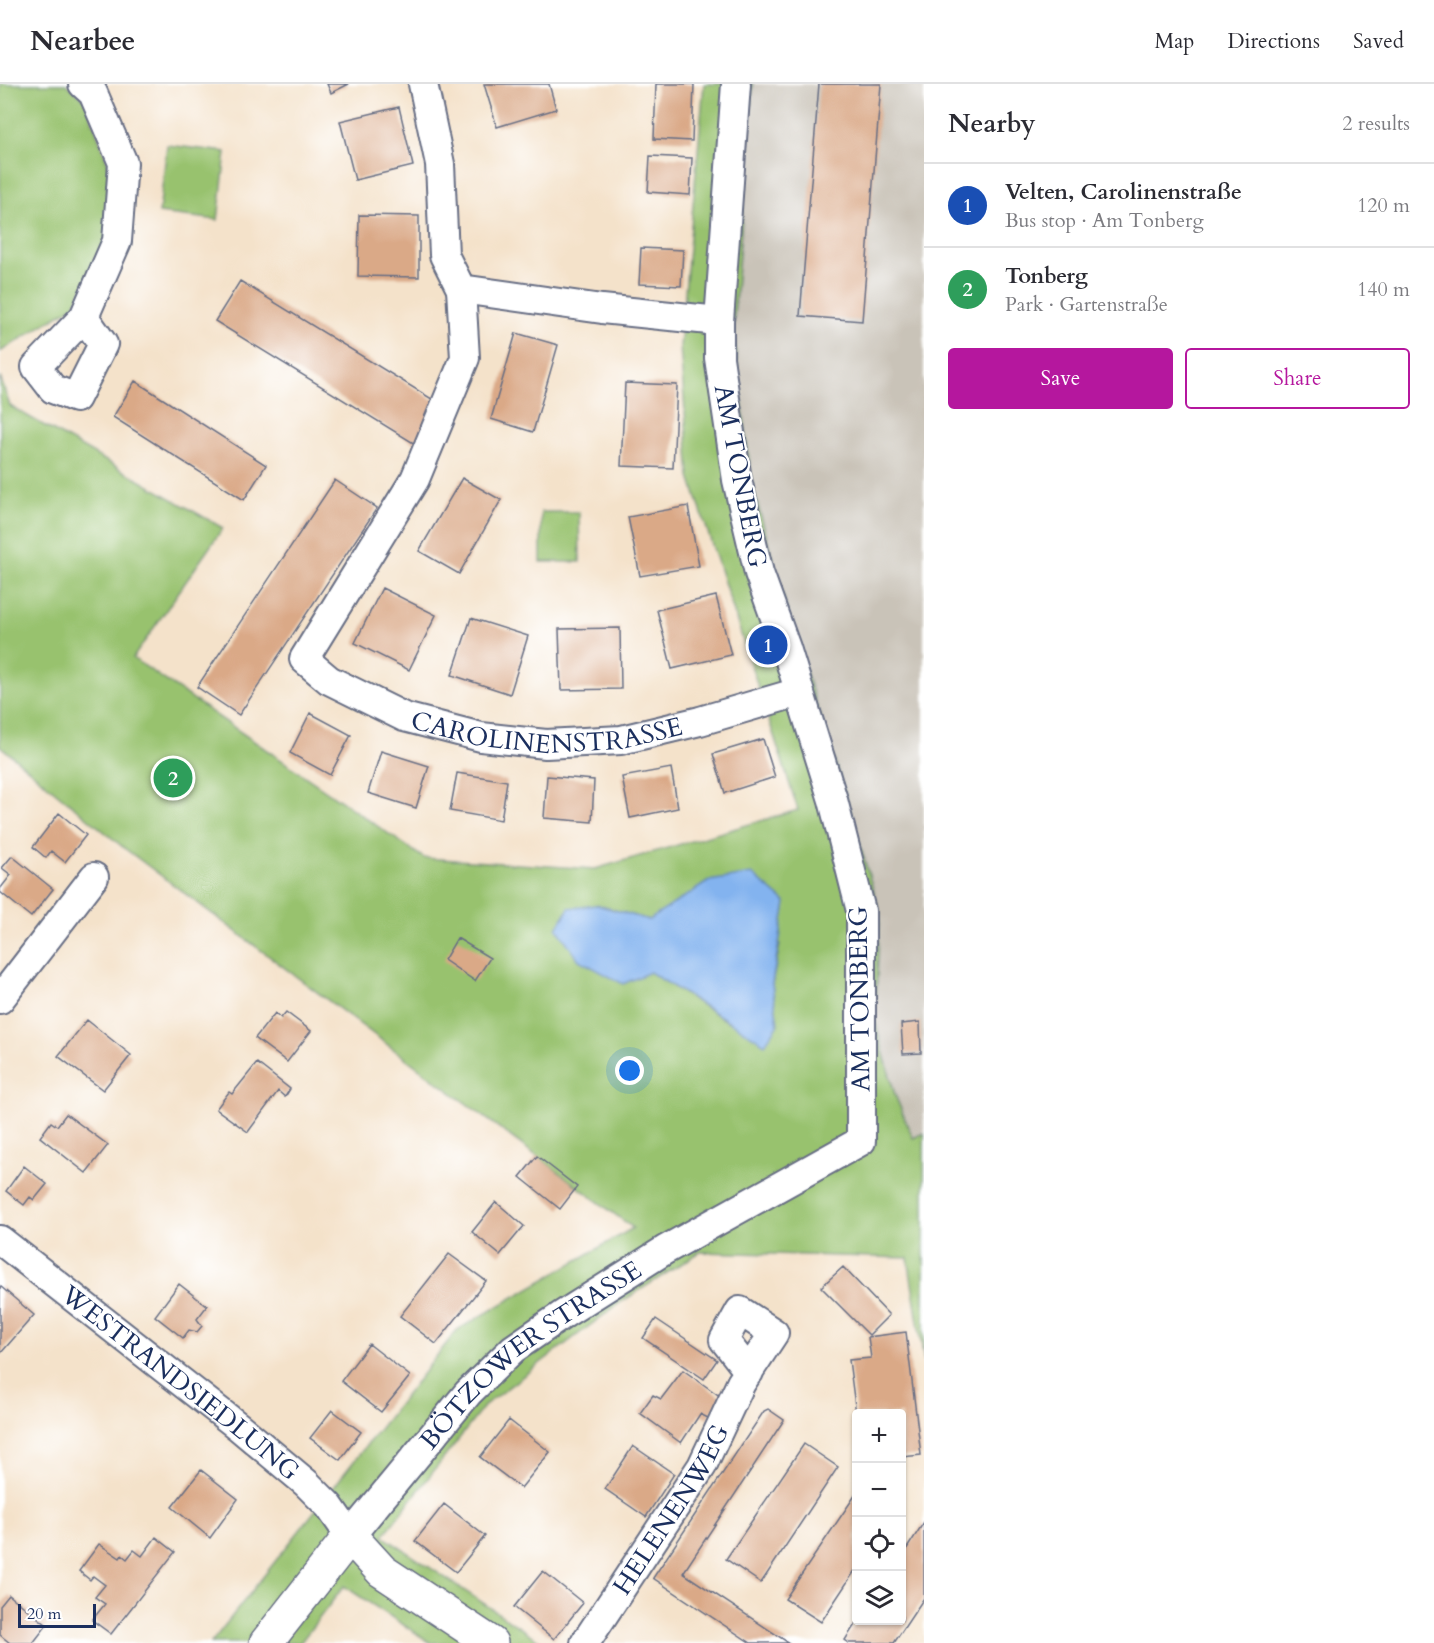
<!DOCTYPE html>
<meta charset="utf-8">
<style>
body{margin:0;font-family:Cardo,serif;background:#f7f7f7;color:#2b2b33}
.controls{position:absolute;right:18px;bottom:18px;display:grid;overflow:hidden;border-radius:6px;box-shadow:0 2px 4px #0004}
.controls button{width:54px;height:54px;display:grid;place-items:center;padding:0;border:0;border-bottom:2px solid #e1e1e2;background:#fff;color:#2b2b33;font:30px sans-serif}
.scale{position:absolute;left:18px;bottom:15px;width:78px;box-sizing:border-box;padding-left:6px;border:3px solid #1b2f5e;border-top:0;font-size:16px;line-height:21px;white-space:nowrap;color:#1b2f5e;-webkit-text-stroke:4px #fff;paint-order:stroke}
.you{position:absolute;left:630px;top:987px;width:21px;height:21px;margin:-15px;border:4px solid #fff;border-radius:50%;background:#1a73e8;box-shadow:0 0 0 9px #1a73e833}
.badge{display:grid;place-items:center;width:39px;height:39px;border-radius:50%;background:#b5179e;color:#fff;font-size:20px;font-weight:700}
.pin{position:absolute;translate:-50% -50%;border:3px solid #fff;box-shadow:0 2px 6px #0006}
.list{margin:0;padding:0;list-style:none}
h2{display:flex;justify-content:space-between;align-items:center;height:78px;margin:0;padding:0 24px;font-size:26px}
h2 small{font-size:20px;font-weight:400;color:#7c7c81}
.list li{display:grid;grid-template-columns:39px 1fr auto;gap:18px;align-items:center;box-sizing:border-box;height:84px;padding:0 24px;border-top:2px solid #e1e1e2}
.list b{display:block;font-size:22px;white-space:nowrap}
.list p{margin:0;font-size:20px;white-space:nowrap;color:#7c7c81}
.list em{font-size:20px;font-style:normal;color:#7c7c81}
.actions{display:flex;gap:12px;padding:18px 24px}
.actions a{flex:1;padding:14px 0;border:2px solid #b5179e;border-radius:6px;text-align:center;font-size:21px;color:#b5179e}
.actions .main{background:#b5179e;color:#fff}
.icon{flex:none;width:33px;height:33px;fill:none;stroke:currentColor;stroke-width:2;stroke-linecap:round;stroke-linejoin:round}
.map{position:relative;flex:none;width:924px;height:1559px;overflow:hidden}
header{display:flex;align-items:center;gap:36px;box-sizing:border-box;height:84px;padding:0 30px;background:#fff;border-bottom:2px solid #e1e1e2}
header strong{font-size:28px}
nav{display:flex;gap:33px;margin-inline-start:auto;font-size:21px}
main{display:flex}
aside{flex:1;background:#fff}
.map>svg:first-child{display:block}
</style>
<header>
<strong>Nearbee</strong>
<nav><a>Map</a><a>Directions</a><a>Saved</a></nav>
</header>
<main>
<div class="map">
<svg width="924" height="1559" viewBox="0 0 924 1559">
<rect width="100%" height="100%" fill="#fff"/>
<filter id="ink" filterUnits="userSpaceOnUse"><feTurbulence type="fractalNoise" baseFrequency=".0167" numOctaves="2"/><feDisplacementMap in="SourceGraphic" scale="12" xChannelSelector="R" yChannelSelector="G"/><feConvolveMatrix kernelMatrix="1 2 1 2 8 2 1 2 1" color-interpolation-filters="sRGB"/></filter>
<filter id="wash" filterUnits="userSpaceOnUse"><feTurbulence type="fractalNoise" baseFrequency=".008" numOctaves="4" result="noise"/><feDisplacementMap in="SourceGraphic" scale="24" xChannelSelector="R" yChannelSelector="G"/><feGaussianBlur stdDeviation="1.35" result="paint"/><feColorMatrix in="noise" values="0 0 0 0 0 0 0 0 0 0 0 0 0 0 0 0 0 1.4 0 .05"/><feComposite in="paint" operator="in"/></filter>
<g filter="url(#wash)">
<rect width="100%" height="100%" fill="#f4e2ca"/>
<path fill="#c9c3b8" d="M753,0H924V1049L913,1054L895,1011L875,937L880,829L792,545L752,400L733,243Z"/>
<path fill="#98c26e" stroke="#5a7866" stroke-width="1.5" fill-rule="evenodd" d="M0,0H66L85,16L109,82L106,158L74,222L0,268Z
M704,0H753L733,243L752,400L792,545L846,713L880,829L875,937L895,1011L913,1054L924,1049V1277L908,1174L700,1168L621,1218L486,1320L383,1452L543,1559H431L344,1502L300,1559H211L457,1246L633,1144L124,764L0,662V293L10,322L223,444L133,574L424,774L595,785L798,726L690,393L680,263ZM597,821L649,836L780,860L772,900L778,941L728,938L650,888Z
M167,61L226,68L218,136L159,129Z
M541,428H579L580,478H541Z"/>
<path fill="#83b3ef" stroke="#4f71a6" stroke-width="1.5" d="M752,790L786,819L772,900L778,941L765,960L650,888L623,900L579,876L557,844L569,824L597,821L649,836L709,797Z"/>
<g id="blocks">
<path fill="#daa987" d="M327,0H349L331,9Z
M484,0H549L556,25L497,43Z
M656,0H694L692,57L654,55Z
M819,0H881L862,237L800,232Z
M399,23L413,82L355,96L340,37Z
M650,72L692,74L690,111L648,108Z
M359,131L419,132V193L358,192Z
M641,164L683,166L681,202L639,200Z
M240,197L440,320L415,360L215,237Z
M516,249L558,261L533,348L491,335Z
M135,297L266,381L244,416L113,333Z
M625,299L677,301L673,384L621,382Z
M462,394L501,416L459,490L419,467Z
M335,396L377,424L239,631L197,603Z
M688,422L699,482L640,492L628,433Z
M382,504L436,531L409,586L355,559Z
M716,512L731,571L672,585L657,526Z
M471,534L528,552L510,610L452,591Z
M620,544L621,605L561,606L559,545Z
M310,629L351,651L330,691L290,669Z
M763,655L775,693L725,709L713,670Z
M381,667L429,682L416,724L368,709Z
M671,684L678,724L630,734L622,693Z
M457,689L507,697L501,736L450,727Z
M547,692L594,696L592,738L544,734Z
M59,729L86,751L65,778L51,767L46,774L33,763Z
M12,772L53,805L31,833L0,808V805L11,791L2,784Z
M457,854L490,874L475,897L444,876Z
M286,928L311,947L287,978L255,954L275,929L281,934Z
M87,936L131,971L103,1006L58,972Z
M920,938L921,969L903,970L901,940Z
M257,979L290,1005L285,1013L278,1007L248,1048L216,1025L229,1008L232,1010Z
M66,1030L108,1061L86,1089L40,1053L51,1038L57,1042Z
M537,1072L577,1103L560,1125L520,1093Z
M24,1082L47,1100L34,1116L30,1113L24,1121L6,1107Z
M496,1118L524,1142L500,1171L472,1148Z
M449,1170L486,1197L436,1260L400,1232Z
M843,1183L889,1231L869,1251L821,1203Z
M179,1200L207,1222L197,1235L202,1242L197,1248L189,1246L183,1254L155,1232Z
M0,1202L34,1231L0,1270Z
M656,1235L717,1276L704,1295L643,1254Z
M906,1248L921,1371L902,1373V1330H856L849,1276L871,1274L868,1253Z
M369,1260L410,1292L381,1328L341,1297Z
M683,1286L721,1313L708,1334L700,1330L681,1359L640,1329L653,1311L661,1315Z
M768,1325L784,1336L683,1489L789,1559H751L653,1494L764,1327Z
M332,1326L361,1348L340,1376L310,1354Z
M509,1336L550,1368L521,1404L480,1373Z
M804,1360L838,1383L761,1499L726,1475Z
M633,1362L674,1390L646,1433L605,1405Z
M201,1386L238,1415L210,1454L172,1423Z
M856,1410V1485L821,1538L785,1515Z
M444,1420L485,1452L456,1488L415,1457Z
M924,1438V1514L894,1559H849L845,1556L858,1536H902V1472Z
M156,1453L175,1468L111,1550L92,1536L105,1520L95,1513L105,1501L93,1492L90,1496L79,1487L99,1460L120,1474L122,1471L127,1475L134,1466L142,1472Z
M543,1487L583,1519L554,1555L514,1523Z
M9,1511L47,1541L33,1559H10L0,1551V1522Z"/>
</g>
</g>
<g filter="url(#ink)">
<use href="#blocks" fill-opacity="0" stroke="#676e84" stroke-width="1.5"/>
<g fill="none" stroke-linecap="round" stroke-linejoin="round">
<defs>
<g id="street">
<path d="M83,0L93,9L123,79L117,157L84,233L36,283L53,305L76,314L103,260L84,233"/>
<path id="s1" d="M423,0L440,80L444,171L461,205L465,274L415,395L304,575L329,596L404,633L481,653L546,660L621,656L700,637L799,608"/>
<path d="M461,205L602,225L719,237"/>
<path d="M0,915L94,793"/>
<path id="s2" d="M0,1156L239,1343L306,1399L329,1422L350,1452L468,1309L513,1265L564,1230L665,1166L861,1057V827L833,716L786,564L759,489L737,396L719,274V237L736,0"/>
<path id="s3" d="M585,1559L702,1382L741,1299L774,1249L740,1227L724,1256L749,1288"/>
</g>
<path id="secondary" d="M266,1559L350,1452L382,1487L491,1559"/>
</defs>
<use href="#street" stroke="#676e84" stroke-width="32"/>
<use href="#secondary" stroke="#676e84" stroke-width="36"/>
<use href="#street" stroke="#fff" stroke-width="28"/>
<use href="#secondary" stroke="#fff" stroke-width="33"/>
</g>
</g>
<g text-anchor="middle" stroke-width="4.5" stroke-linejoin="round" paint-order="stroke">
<g font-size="26" fill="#1b2f5e" stroke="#fff">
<text transform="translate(741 392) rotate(79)" y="9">AM TONBERG</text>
<text dy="9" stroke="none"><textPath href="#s1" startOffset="884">CAROLINENSTRASSE</textPath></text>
<text transform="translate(859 915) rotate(-91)" y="9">AM TONBERG</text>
<text dy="9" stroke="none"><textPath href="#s2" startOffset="718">BÖTZOWER STRASSE</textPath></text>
<text dy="9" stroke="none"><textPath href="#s2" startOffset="230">WESTRANDSIEDLUNG</textPath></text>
<text dy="9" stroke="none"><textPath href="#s3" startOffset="159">HELENENWEG</textPath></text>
</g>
</g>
</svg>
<div class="controls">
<button>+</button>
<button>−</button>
<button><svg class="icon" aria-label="locate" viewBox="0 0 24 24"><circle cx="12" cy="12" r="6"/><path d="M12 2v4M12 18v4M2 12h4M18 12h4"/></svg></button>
<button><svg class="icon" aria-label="layers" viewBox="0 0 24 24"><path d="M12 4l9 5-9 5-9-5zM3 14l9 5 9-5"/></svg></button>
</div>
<div class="scale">20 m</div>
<div class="you"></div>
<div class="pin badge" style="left:768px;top:561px;background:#1a4fb4">1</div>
<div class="pin badge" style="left:173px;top:694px;background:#2e9e5b">2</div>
</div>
<aside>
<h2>Nearby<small>2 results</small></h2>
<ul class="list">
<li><span class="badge" style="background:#1a4fb4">1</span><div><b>Velten, Carolinenstraße</b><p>Bus stop · Am Tonberg</p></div><em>120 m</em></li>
<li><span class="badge" style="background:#2e9e5b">2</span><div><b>Tonberg</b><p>Park · Gartenstraße</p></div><em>140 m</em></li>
</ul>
<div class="actions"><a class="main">Save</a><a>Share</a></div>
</aside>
</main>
